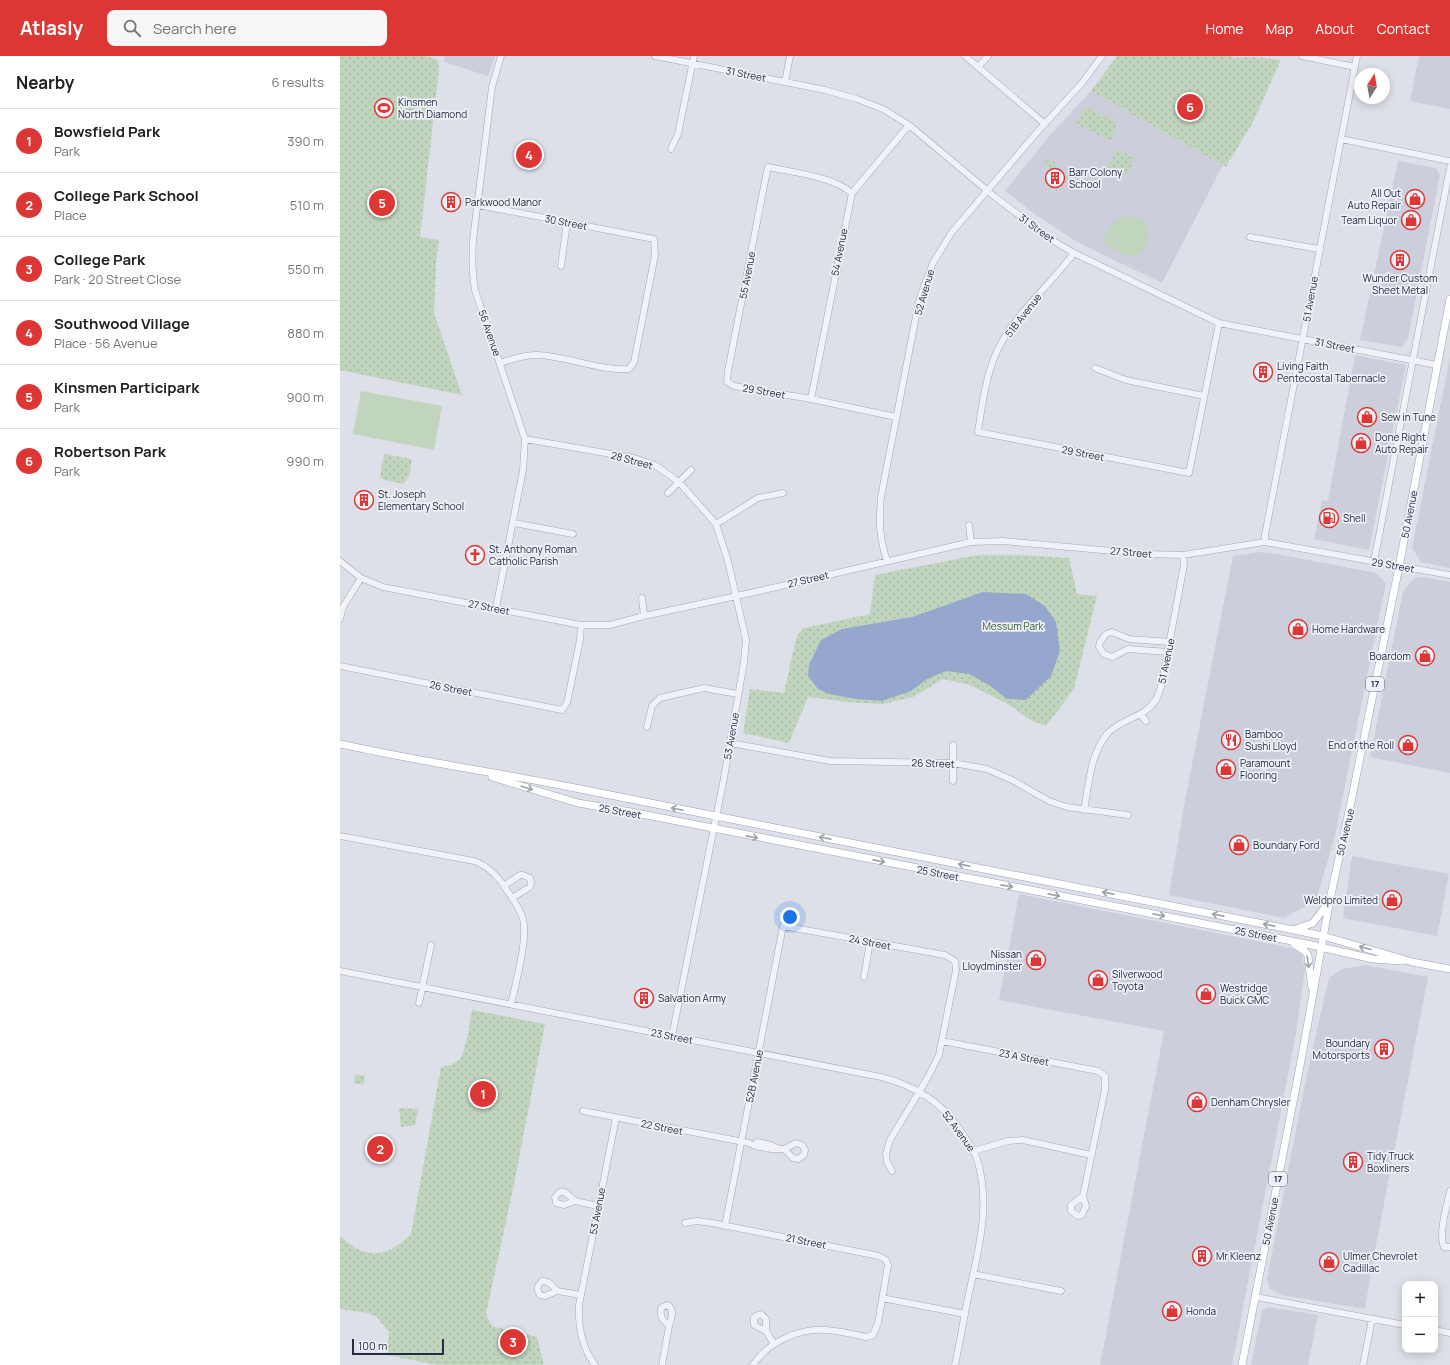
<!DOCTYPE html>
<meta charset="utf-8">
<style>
body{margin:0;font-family:Manrope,sans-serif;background:#f6f6f6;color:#202124}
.controls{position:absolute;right:12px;bottom:12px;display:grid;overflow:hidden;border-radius:8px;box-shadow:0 2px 10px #0003}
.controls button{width:36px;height:36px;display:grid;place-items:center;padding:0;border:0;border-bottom:1px solid #e0e0e0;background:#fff;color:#202124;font:20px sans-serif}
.compass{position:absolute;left:1014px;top:12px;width:36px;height:36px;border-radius:50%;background:#fff;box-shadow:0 2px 10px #0003;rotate:11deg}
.scale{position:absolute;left:12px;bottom:10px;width:92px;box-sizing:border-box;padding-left:4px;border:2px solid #252b41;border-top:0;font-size:11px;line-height:14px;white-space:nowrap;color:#252b41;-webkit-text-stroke:3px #edf0f6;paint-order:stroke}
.you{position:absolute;left:450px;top:861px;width:14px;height:14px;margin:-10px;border:3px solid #fff;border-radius:50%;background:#1a73e8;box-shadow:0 0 0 6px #1a73e833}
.badge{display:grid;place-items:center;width:26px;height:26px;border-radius:50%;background:#dc3735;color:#fff;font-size:13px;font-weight:700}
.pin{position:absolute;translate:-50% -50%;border:2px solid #fff;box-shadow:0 1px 4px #0006}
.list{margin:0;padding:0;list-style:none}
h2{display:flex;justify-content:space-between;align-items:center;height:52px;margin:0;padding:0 16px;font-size:17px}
h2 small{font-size:13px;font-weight:400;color:#757577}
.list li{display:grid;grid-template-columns:26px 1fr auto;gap:12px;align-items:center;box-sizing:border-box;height:64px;padding:0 16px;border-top:1px solid #e0e0e0}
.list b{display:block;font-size:15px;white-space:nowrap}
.list p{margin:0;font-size:13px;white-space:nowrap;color:#757577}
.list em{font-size:13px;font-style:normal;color:#757577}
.icon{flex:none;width:22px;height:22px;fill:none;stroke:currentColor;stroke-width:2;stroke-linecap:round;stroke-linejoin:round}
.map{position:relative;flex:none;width:1110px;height:1309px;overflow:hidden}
header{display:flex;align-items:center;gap:24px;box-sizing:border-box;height:56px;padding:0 20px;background:#dc3735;color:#fff}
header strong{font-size:19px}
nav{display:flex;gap:22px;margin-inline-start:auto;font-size:14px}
.search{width:280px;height:36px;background:#f6f6f6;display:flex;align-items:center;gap:10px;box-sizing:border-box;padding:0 14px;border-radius:8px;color:#757577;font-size:15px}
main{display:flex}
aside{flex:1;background:#fff}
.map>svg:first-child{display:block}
</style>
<header>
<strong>Atlasly</strong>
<div class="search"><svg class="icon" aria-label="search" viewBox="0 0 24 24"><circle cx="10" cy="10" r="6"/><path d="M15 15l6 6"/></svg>Search here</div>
<nav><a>Home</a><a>Map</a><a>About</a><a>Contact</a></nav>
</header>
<main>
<aside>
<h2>Nearby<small>6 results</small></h2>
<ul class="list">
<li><span class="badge">1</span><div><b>Bowsfield Park</b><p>Park</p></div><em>390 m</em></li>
<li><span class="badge">2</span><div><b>College Park School</b><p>Place</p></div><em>510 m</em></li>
<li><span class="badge">3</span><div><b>College Park</b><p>Park · 20 Street Close</p></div><em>550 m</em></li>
<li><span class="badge">4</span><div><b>Southwood Village</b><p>Place · 56 Avenue</p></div><em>880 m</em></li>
<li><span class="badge">5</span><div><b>Kinsmen Participark</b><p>Park</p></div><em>900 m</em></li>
<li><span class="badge">6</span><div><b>Robertson Park</b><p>Park</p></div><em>990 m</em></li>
</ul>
</aside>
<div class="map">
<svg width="1110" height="1309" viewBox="0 0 1110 1309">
<defs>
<pattern id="park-dots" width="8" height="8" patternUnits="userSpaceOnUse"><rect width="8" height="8" fill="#c0d4be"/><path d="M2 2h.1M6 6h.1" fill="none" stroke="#a5b6a4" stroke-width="1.8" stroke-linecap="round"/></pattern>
</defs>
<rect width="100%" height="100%" fill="#dee0e9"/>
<path fill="#cccfdb" d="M105,0H155L148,20L104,6Z
M1079,0H1110V53L1070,45Z
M751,35L883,109L822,227L749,192L734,184L696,159L665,135L711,78Z
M1058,105L1096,112L1100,119L1068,282L1062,291L1020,284Z
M1015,299L1066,309L1029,494L974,483L982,444L988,445Z
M1110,301V512L1081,506L1072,492Z
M920,496L937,498L1036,517L1046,527L994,784L976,844L944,862L829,839L846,739L893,500Z
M1083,521L1110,526V717L1030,701L1063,535L1075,522Z
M1012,800L1109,818L1097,880L1003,862Z
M679,838L942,890L958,894L962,899L965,914L956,977L892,1309H760L824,975L659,944Z
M1025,909L1088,921L1031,1215L1025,1253L942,1239L930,1233L927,1223L958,1063L973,990L989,922L1002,913Z
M928,1251L978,1259L968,1309H911L922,1254Z"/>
<path fill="#c0d4be" d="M786,160C820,160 810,199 791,200C782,200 772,192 765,188L764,180L776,163Z
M21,335L102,350L94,394L13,378Z"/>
<path fill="url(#park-dots)" d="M0,0H85L98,4L99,13L80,181L99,184L96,206L94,257L122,339L0,314Z
M777,0H889L897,2C909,0 928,2 941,4L913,66L886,111L751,35Z
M745,51L778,67L770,85L736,68Z
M777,93L795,102L786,120L768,111Z
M707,103L717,107L713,114L704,109Z
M44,398L72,403L69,420L63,428L44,424L40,420Z
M638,499H682L729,502L737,538L757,540L734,633L706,670L692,665L666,647L630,629L603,623L573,641L543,648L506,646L468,641L449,687L403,677L410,633L444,637L456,583L458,578L464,572L530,558L535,519Z
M132,954L205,968L173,1133L146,1258L152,1270L197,1281L204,1309H97L47,1299L49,1276L37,1261L28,1257L0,1253V1180C25,1204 46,1203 71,1178L101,1011C107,1010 114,1008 119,1004C126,997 130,965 132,954Z
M15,1018L25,1020L23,1029L14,1027Z
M59,1052L78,1053L75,1069L61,1071Z"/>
<path fill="#95a7cd" d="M643,536L686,538L705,550L716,566L720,595L711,620L686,644L667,643L649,629L629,618L606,615L587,623L571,635L542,645L516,643L489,638L478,633L468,620L469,609L481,584L502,573L572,561Z"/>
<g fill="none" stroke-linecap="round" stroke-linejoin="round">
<defs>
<path id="minor" d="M315,0L485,34L517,43L543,53L569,69L655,141L712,184L734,197L879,267L1097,309
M625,0L705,68
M962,0L1015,11
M638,11L648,0
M445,26L450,0
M1001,83L1110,105
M331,93L338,78L354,0
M512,137C491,120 455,117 428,111L426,120L388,315L387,326L394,330L471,343L556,361
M138,149L314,183L315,199L294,306L289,313C258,315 228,300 197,299C185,299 172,303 161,307
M910,181L979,193
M734,197C711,228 675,258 658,293C646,318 642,349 638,376L849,417L879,267
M221,210L227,166
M755,312L786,324L864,340
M471,343L512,137L569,69
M185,383L294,402L315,409L339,426L376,468L388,505L406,584L404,606L384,722L332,980
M328,437L351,414
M174,467L233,478
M376,468L418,442L443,437
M629,469L631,486
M925,486V479L1017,0
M0,505L21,522L43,531L241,569H270L304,560L406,538L631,486L663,485L806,498L843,499L925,486L1110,519
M547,505C539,481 539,465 541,441L577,255L581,238L593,207L612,176L699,74L742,27L762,0
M1034,506L1110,111
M302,542L304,560
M156,552L183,414L185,383L135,234C132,217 132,201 133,184L152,31L161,0
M0,563L3,551L21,522
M828,596L788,593L772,601L764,598L759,591L760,586L766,578L772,576L789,583L830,586
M0,610L222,654L227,647L240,584L241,569
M800,658L806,665
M307,671L312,650L320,642L364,632L398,638
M390,687L490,705L613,707L647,713L672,724L709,745L727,751L788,759
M613,725V689
M744,754C749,728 750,699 767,678C780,663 804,662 815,645C818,641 819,636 821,631L844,509L843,499
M0,780L134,805C148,810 158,820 166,833C172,842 180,852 183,863C188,882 176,927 171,948
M164,830L180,819H183L190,822L191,827L190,831L172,842
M0,915L541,1021C572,1029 600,1045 618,1071C625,1081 633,1091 637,1103C651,1147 639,1193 629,1237C624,1261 620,1285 615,1309
M524,921L530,886
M79,947L91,889
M602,985L758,1015L765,1020V1034L743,1140L746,1150L742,1159L738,1160L731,1155V1149L743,1140
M243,1055L409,1087L415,1090L431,1093H444
M417,1086L431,1089L437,1092
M456,1087L462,1089L465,1094L464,1099L458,1103L453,1102L444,1093Z
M634,1095L668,1085L683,1084L751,1099
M1110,1135C1107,1150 1098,1178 1104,1191H1110
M220,1136H225L235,1145L224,1149L216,1147L215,1141Z
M235,1145L258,1150
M345,1167L357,1165L372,1167L539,1200L546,1204L548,1209L538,1267L533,1279L526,1281C513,1278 500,1275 486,1274C459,1272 428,1286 413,1309
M385,1170L443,870L605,899L615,905L616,914L599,999L588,1021L550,1084L546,1098L547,1106L552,1115
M633,1218L721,1235
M202,1225C209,1225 213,1230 217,1235L205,1240L200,1239C196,1233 197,1230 202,1225Z
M217,1235L241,1239
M916,1241L1065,1269
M542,1242L625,1258
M328,1249C335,1255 331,1263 329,1270C323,1264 318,1259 322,1251Z
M421,1258L426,1263V1275L414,1269V1262L418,1259Z
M1095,1274L1110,1277
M426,1275L434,1288
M255,1309C242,1292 238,1271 239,1249L276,1062
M322,1309L329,1270
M1023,1309L1032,1263"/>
<path id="major" d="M0,688C76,705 154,716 230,731C471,780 713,826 954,874L983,880L1076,907
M152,721L238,747L291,756L967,888L1033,903L1062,905
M956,873L973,867L988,847
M954,888L965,895L968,900L972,932
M1072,906L1110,913
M902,1309L961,1005L990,843L1011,746L1059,511L1110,243"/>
</defs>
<use href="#minor" stroke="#a3a6b3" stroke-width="7"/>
<use href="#major" stroke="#9ca2b6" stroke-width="8"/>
<use href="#minor" stroke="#f1f2f7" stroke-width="6"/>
<use href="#major" stroke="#fff" stroke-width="7"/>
</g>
<defs><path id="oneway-shaft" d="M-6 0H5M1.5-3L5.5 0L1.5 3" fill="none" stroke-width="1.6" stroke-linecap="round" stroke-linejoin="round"/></defs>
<g stroke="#9da0aa">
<use href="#oneway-shaft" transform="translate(187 732) rotate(17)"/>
<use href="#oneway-shaft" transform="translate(337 753) rotate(-168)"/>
<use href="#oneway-shaft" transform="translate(412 781) rotate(11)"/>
<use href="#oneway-shaft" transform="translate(485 782) rotate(-169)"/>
<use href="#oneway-shaft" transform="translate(539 805) rotate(11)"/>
<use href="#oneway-shaft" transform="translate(624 809) rotate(-169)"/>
<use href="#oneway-shaft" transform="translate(667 830) rotate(11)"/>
<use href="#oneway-shaft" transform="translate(768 837) rotate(-169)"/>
<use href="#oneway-shaft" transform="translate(714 839) rotate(11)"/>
<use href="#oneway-shaft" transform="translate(819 859) rotate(11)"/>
<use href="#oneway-shaft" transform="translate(878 859) rotate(-169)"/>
<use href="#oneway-shaft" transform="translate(929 869) rotate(-169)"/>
<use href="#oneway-shaft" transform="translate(1025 892) rotate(-165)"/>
<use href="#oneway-shaft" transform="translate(968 906) rotate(81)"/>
</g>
<defs>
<symbol id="stadium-ring" viewBox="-11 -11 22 22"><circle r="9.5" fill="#edf0f6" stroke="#dc3735" stroke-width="1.5"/><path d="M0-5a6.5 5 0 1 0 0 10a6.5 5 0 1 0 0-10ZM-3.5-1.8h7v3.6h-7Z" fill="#dc3735"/></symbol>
<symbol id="building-ring" viewBox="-11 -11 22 22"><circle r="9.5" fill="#edf0f6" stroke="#dc3735" stroke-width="1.5"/><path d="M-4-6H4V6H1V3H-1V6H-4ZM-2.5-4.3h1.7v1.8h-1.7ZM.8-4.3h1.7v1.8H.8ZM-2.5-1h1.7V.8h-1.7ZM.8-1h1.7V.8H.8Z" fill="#dc3735"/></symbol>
<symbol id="shop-ring" viewBox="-11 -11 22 22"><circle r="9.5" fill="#edf0f6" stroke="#dc3735" stroke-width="1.5"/><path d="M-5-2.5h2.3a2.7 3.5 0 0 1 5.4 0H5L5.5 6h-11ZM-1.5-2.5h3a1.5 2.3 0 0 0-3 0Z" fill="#dc3735"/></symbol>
<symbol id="fuel-ring" viewBox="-11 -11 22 22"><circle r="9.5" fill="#edf0f6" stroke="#dc3735" stroke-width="1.5"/><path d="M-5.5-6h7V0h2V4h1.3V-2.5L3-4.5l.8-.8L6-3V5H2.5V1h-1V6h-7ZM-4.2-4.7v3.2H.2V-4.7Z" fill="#dc3735"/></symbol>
<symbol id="church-ring" viewBox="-11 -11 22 22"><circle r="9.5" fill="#edf0f6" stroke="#dc3735" stroke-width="1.5"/><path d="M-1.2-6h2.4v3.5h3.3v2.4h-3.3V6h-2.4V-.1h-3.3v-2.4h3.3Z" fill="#dc3735"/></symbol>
<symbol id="restaurant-ring" viewBox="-11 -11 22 22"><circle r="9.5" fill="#edf0f6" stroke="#dc3735" stroke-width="1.5"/><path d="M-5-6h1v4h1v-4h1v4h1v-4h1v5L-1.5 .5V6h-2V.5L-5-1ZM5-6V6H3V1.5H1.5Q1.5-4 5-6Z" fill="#dc3735"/></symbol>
</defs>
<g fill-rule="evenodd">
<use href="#stadium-ring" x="33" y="41" width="22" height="22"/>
<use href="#building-ring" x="704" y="111" width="22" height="22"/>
<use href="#shop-ring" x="1064" y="132" width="22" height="22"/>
<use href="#building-ring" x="100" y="135" width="22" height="22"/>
<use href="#shop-ring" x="1060" y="153" width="22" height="22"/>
<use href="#building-ring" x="1049" y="193" width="22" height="22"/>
<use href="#building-ring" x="912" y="305" width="22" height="22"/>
<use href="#shop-ring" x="1016" y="350" width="22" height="22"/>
<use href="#shop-ring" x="1010" y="376" width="22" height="22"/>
<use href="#building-ring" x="13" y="433" width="22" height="22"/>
<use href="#fuel-ring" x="978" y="451" width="22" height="22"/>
<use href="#church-ring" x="124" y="488" width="22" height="22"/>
<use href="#shop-ring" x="947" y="562" width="22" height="22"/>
<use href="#shop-ring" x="1074" y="589" width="22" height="22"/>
<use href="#restaurant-ring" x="880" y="673" width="22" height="22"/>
<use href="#shop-ring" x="1057" y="678" width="22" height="22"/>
<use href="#shop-ring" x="875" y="702" width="22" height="22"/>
<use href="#shop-ring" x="888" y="778" width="22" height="22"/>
<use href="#shop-ring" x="1041" y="833" width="22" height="22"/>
<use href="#shop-ring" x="685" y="893" width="22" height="22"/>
<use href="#shop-ring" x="747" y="913" width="22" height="22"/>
<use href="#shop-ring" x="855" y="927" width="22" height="22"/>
<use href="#building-ring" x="293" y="931" width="22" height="22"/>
<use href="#building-ring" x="1033" y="982" width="22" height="22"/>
<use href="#shop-ring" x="846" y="1035" width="22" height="22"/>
<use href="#building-ring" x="1002" y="1095" width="22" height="22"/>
<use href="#building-ring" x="851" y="1189" width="22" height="22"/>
<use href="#shop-ring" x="978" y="1195" width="22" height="22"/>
<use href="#shop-ring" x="821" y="1244" width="22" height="22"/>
</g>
<g text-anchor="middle" stroke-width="3.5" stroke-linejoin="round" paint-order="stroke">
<g fill="#edf0f6" stroke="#616677" stroke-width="1">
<rect x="1026" y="621" width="18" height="14" rx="3"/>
<rect x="929" y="1116" width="18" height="14" rx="3"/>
</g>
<g font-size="9" font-weight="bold" fill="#252b41">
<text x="1035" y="631">17</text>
<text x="938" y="1126">17</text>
</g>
<g font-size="10" fill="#252b41" stroke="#edf0f6">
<text transform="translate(406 18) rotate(11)" y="4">31 Street</text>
<text transform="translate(226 166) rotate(11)" y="4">30 Street</text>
<text transform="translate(697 172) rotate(36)" y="4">31 Street</text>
<text transform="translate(499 196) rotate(-79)" y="4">54 Avenue</text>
<text transform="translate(407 219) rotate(-79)" y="4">55 Avenue</text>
<text transform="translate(584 236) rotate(-74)" y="4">52 Avenue</text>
<text transform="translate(970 243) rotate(-80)" y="4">51 Avenue</text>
<text transform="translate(683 259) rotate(-52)" y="4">51B Avenue</text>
<text transform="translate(150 277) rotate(71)" y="4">56 Avenue</text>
<text transform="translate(995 289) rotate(11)" y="4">31 Street</text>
<text transform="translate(424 335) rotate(10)" y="4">29 Street</text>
<text transform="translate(743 397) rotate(11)" y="4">29 Street</text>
<text transform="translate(292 404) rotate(15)" y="4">28 Street</text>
<text transform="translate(1069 458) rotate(-79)" y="4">50 Avenue</text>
<text transform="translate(791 496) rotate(5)" y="4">27 Street</text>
<text transform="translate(1053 509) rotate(10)" y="4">29 Street</text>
<text transform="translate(468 523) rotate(-13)" y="4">27 Street</text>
<text transform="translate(149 551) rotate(11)" y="4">27 Street</text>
<text transform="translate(826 605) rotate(-78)" y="4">51 Avenue</text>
<text transform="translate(111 632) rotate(11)" y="4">26 Street</text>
<text transform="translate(391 680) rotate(-80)" y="4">53 Avenue</text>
<text transform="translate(593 707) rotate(2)" y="4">26 Street</text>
<text transform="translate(280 755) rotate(10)" y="4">25 Street</text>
<text transform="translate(1005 776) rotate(-77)" y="4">50 Avenue</text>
<text transform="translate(598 817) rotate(11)" y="4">25 Street</text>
<text transform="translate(916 878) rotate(11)" y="4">25 Street</text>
<text transform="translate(530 886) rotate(11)" y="4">24 Street</text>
<text transform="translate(332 980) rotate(11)" y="4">23 Street</text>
<text transform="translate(684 1001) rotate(11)" y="4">23 A Street</text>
<text transform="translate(414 1020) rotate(-79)" y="4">52B Avenue</text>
<text transform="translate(322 1071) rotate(11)" y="4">22 Street</text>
<text transform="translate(619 1075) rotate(54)" y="4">52 Avenue</text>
<text transform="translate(257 1155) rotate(-79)" y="4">53 Avenue</text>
<text transform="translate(930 1165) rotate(-79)" y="4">50 Avenue</text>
<text transform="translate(466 1185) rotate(11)" y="4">21 Street</text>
</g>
<g font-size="10" fill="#252b41" stroke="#edf0f6" text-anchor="start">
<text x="58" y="50">Kinsmen<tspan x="58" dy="12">North Diamond</tspan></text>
<text x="729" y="120">Barr Colony<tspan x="729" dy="12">School</tspan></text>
<text x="1061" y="141" text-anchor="end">All Out<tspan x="1061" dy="12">Auto Repair</tspan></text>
<text x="125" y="150">Parkwood Manor</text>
<text x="1057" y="168" text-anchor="end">Team Liquor</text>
<text x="1060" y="226" text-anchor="middle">Wunder Custom<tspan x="1060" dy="12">Sheet Metal</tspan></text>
<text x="937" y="314">Living Faith<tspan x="937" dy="12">Pentecostal Tabernacle</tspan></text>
<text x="1041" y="365">Sew in Tune</text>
<text x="1035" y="385">Done Right<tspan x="1035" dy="12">Auto Repair</tspan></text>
<text x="38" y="442">St. Joseph<tspan x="38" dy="12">Elementary School</tspan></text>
<text x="1003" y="466">Shell</text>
<text x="149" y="497">St. Anthony Roman<tspan x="149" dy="12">Catholic Parish</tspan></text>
<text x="972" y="577">Home Hardware</text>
<text x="1071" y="604" text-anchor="end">Boardom</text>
<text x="905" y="682">Bamboo<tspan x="905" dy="12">Sushi Lloyd</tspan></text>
<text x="1054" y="693" text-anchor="end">End of the Roll</text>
<text x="900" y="711">Paramount<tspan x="900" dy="12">Flooring</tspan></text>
<text x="913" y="793">Boundary Ford</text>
<text x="1038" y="848" text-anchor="end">Weldpro Limited</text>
<text x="682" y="902" text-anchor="end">Nissan<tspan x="682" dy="12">Lloydminster</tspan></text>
<text x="772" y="922">Silverwood<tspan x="772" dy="12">Toyota</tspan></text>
<text x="880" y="936">Westridge<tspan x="880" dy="12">Buick GMC</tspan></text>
<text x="318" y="946">Salvation Army</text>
<text x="1030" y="991" text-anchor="end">Boundary<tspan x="1030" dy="12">Motorsports</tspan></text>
<text x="871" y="1050">Denham Chrysler</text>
<text x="1027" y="1104">Tidy Truck<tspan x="1027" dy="12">Boxliners</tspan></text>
<text x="876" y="1204">Mr Kleenz</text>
<text x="1003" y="1204">Ulmer Chevrolet<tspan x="1003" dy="12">Cadillac</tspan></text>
<text x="846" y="1259">Honda</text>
</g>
<g font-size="10" fill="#335f31" stroke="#edf0f6">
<text x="673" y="574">Messum Park</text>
</g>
</g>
</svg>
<div class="controls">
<button>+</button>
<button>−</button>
</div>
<svg class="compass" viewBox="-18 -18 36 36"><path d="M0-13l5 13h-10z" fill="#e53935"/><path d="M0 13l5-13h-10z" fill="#757577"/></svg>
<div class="scale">100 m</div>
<div class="you"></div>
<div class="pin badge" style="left:143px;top:1038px">1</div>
<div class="pin badge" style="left:40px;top:1093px">2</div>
<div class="pin badge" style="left:173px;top:1286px">3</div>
<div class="pin badge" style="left:189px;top:99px">4</div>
<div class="pin badge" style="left:42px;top:147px">5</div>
<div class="pin badge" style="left:850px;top:51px">6</div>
</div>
</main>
